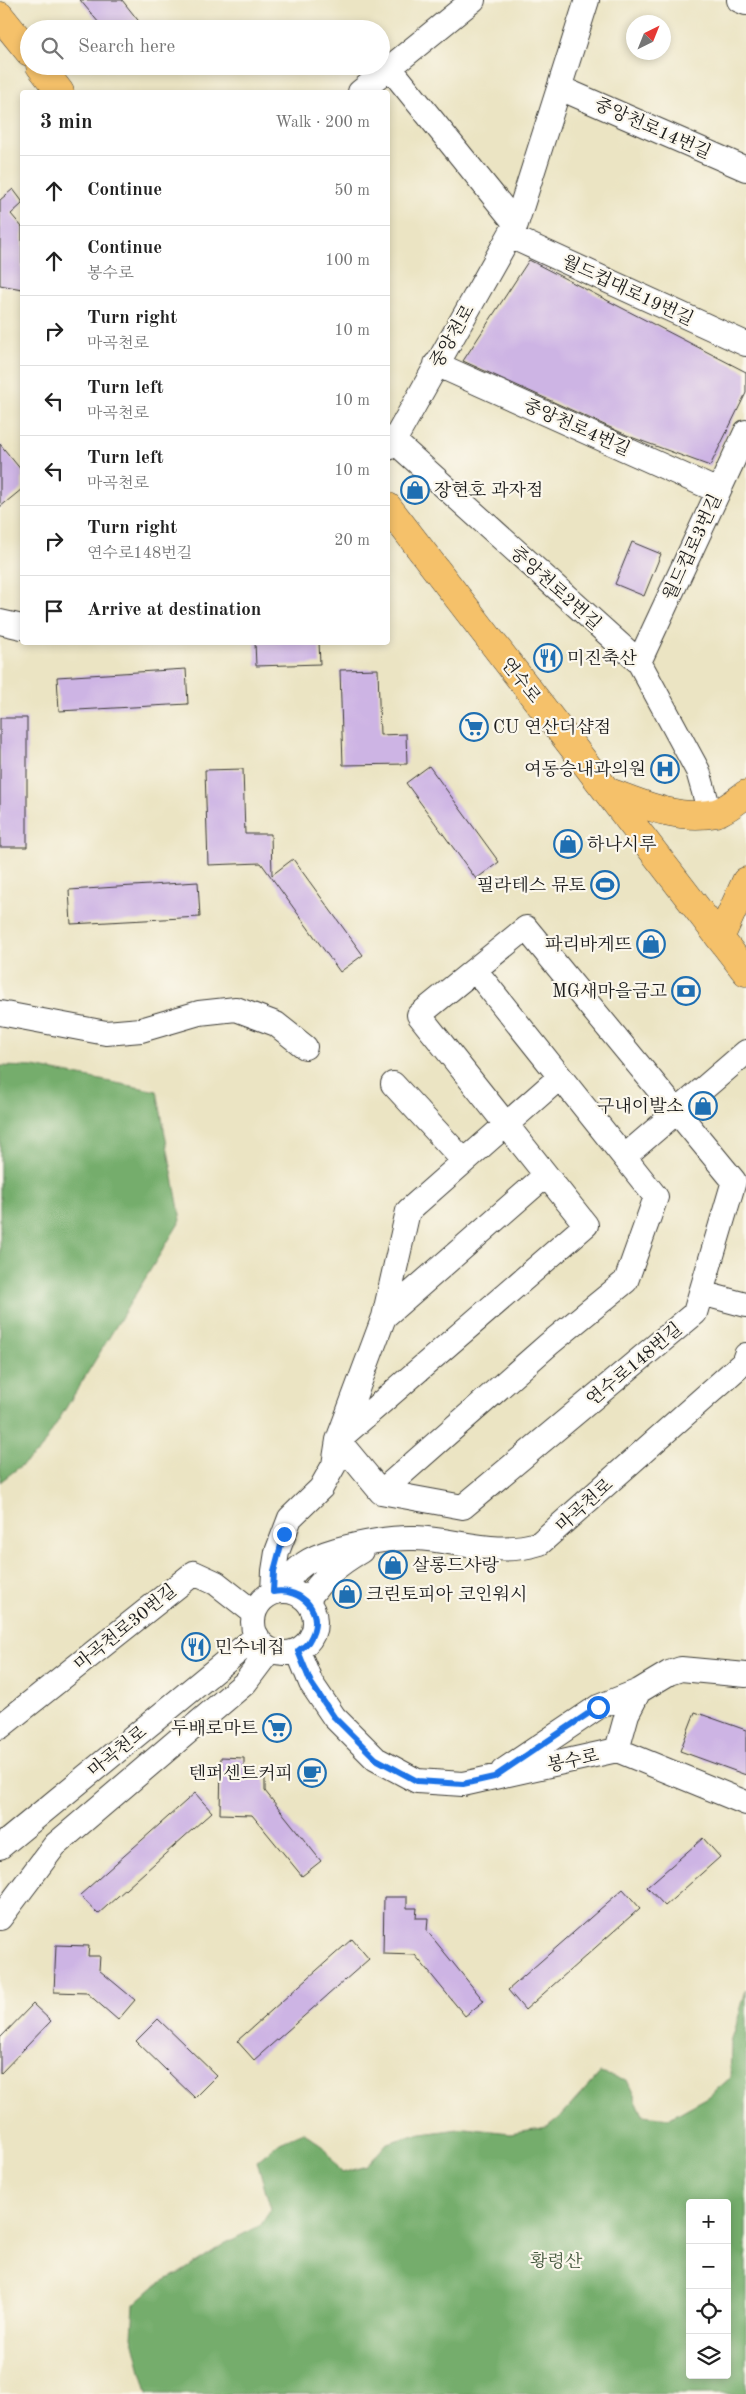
<!DOCTYPE html>
<meta charset="utf-8">
<style>
body{margin:0;font-family:"Old Standard TT","Noto Serif KR",serif;background:#f6f6f6;color:#222}
.controls{position:absolute;right:15px;bottom:15px;display:grid;overflow:hidden;border-radius:5px;box-shadow:0 2px 8px #0003}
.controls button{width:45px;height:45px;display:grid;place-items:center;padding:0;border:0;border-bottom:1px solid #e0e0e0;background:#fff;color:#222;font:25px sans-serif}
.compass{position:absolute;left:626px;top:15px;width:45px;height:45px;border-radius:50%;background:#fff;box-shadow:0 2px 8px #0003;rotate:43deg}
.stop{position:absolute;width:15px;height:15px;margin:-11px;border:4px solid #1a73e8;border-radius:50%;background:#fff}
.stop.end{background:#1a73e8;border-color:#fff;box-shadow:0 1px 5px #0008}
.list{margin:0;padding:0;list-style:none}
h2{display:flex;justify-content:space-between;align-items:center;height:65px;margin:0;padding:0 20px;font-size:21px}
h2 small{font-size:16px;font-weight:400;color:#767676}
.list li{display:grid;grid-template-columns:32px 1fr auto;gap:15px;align-items:center;box-sizing:border-box;height:70px;padding:0 20px;border-top:1px solid #e0e0e0}
.list b{display:block;font-size:19px;white-space:nowrap}
.list p{margin:0;font-size:16px;white-space:nowrap;color:#767676}
.list em{font-size:16px;font-style:normal;color:#767676}
.icon{flex:none;width:28px;height:28px;fill:none;stroke:currentColor;stroke-width:2;stroke-linecap:round;stroke-linejoin:round}
.map{position:relative;flex:none;width:746px;height:2394px;overflow:hidden}
.search{position:absolute;background:#fff;box-shadow:0 2px 8px #0003;left:20px;top:20px;width:370px;height:55px;display:flex;align-items:center;gap:12px;box-sizing:border-box;padding:0 18px;border-radius:28px;color:#767676;font-size:19px}
.panel{position:absolute;background:#fff;box-shadow:0 2px 8px #0003;left:20px;top:90px;width:370px;height:555px;border-radius:5px}
.map>svg:first-child{display:block}
</style>
<div class="map">
<svg width="746" height="2394" viewBox="0 0 746 2394">
<rect width="100%" height="100%" fill="#fbf7ec"/>
<filter id="ink" filterUnits="userSpaceOnUse"><feTurbulence type="fractalNoise" baseFrequency=".02" numOctaves="2"/><feDisplacementMap in="SourceGraphic" scale="10" xChannelSelector="R" yChannelSelector="G"/><feConvolveMatrix kernelMatrix="1 2 1 2 8 2 1 2 1" color-interpolation-filters="sRGB"/></filter>
<filter id="wash" filterUnits="userSpaceOnUse"><feTurbulence type="fractalNoise" baseFrequency=".0096" numOctaves="4" result="noise"/><feDisplacementMap in="SourceGraphic" scale="20" xChannelSelector="R" yChannelSelector="G"/><feGaussianBlur stdDeviation="1.12" result="paint"/><feColorMatrix in="noise" values="0 0 0 0 0 0 0 0 0 0 0 0 0 0 0 0 0 1.4 0 .05"/><feComposite in="paint" operator="in"/></filter>
<g filter="url(#wash)">
<rect width="100%" height="100%" fill="#ebe4c3"/>
<path fill="#75ad6c" stroke="#486444" fill-rule="evenodd" d="M0,1066L34,1067L157,1091L181,1220L39,1452L0,1482Z
M746,1990V2394H147L132,2336L134,2304L154,2286L183,2271L224,2244L261,2225L271,2209L257,2161L280,2142L303,2132L324,2147L342,2173L367,2166L387,2143L414,2135L466,2128L510,2133L547,2127L562,2115L600,2073L627,2080L643,2115L670,2118L708,2097L730,2078L731,2043ZM690,2203H727V2375H690Z"/>
<g id="blocks">
<path fill="#cdb4e4" d="M80,0H122L145,29H104Z
M13,189L22,201V204L11,214L22,227V289L0,285V200Z
M529,260L746,372V393L710,466L631,437L463,361Z
M0,444L22,471V489L0,507Z
M632,542L661,554L644,596L615,584Z
M255,642H319L320,664L256,666Z
M186,669L188,704L59,711L57,677Z
M378,669L380,735L406,734L407,764L343,765L340,670Z
M0,718H27V847H0Z
M429,766L499,862L476,879L406,783Z
M243,769L245,834H271L272,875L293,859L363,955L340,972L261,863L208,865L205,770Z
M198,882L200,917L71,924L69,890Z
M695,1712L746,1730V1775L680,1751Z
M221,1757L244,1758V1768H254L253,1778H265V1791L321,1861L302,1876L252,1815L220,1814Z
M195,1793L212,1812L98,1914L80,1895Z
M703,1838L720,1857L665,1906L647,1887Z
M623,1889L640,1908L525,2010L508,1990Z
M384,1897H407V1908H417L416,1918H428L427,1931L484,2001L465,2016L415,1955L383,1954Z
M352,1939L369,1959L254,2060L237,2041Z
M56,1945L89,1946L88,1956H100L99,1970L135,2000L118,2020L87,1993L54,1992Z
M33,2004L51,2021L0,2074V2038Z
M158,2019L217,2076L195,2098L136,2041Z"/>
</g>
</g>
<g filter="url(#ink)">
<use href="#blocks" fill-opacity="0" stroke="#3b3a35" stroke-width="1"/>
<g fill="none" stroke-linecap="round" stroke-linejoin="round">
<defs>
<path id="minor" d="M739,0L746,3
M390,68L516,224
M560,88L746,169
M360,92L473,0
M510,236L746,344
M436,364L718,491
M394,441L639,662L698,771L710,813
M388,448L394,441L516,224L587,0
M0,622L22,627
M639,662L746,432
M526,928L734,1181L695,1313L463,1507L381,1492L338,1440L586,1225L419,1015Z
M0,1013L106,1033L141,1030L199,1013L236,1009L276,1024L305,1047
M393,1084L464,1161
M624,1157L746,1052
M701,1293L746,1305
M384,1317L546,1175
M381,1492L549,1344L626,1281L656,1197L475,970
M284,1590C293,1566 312,1557 336,1550C361,1543 388,1537 415,1538C459,1540 497,1557 540,1543L743,1363L746,1355
M253 1622a31 31 0 1 1 62 0a31 31 0 1 1-62 0Z
M273,1592L274,1571L277,1552L290,1518L321,1488L334,1465L338,1440L384,1317L408,1211L560,1077
M307,1601C322,1578 338,1564 361,1551
M298,1651L311,1683L334,1717L376,1759L417,1781L463,1784L617,1750L627,1714L639,1691L669,1673L681,1669L746,1675
M0,1727L194,1573L216,1583L253,1612
M617,1750L746,1803
M503,1771L598,1707L639,1691
M0,1847L257,1636
M0,1918L55,1845L245,1683L269,1651"/>
<path id="major" d="M0,16L29,52
M40,66L60,92
M388,507L746,972
M607,791C641,804 679,821 716,813C726,810 738,800 746,794
M720,938L746,881"/>
</defs>
<use href="#minor" stroke="#3b3a35" stroke-width="26"/>
<use href="#major" stroke="#3b3a35" stroke-width="29"/>
<use href="#minor" stroke="#fff" stroke-width="24"/>
<use href="#major" stroke="#f5c16b" stroke-width="28"/>
</g>
</g>
<g fill="none" stroke-linecap="round" stroke-linejoin="round" filter="url(#ink)">
<path stroke="#1a73e8" stroke-width="6" d="M284,1534L274,1571L273,1592C302,1587 327,1613 309,1641C307,1645 301,1648 298,1651L311,1683L334,1717L376,1759L417,1781L463,1784L494,1777L598,1707"/>
</g>
<defs>
<symbol id="shop-ring" viewBox="-11 -11 22 22"><circle r="9.5" fill="#fbf7ec" stroke="#1f6fb2" stroke-width="1.5"/><path d="M-5-2.5h2.3a2.7 3.5 0 0 1 5.4 0H5L5.5 6h-11ZM-1.5-2.5h3a1.5 2.3 0 0 0-3 0Z" fill="#1f6fb2"/></symbol>
<symbol id="restaurant-ring" viewBox="-11 -11 22 22"><circle r="9.5" fill="#fbf7ec" stroke="#1f6fb2" stroke-width="1.5"/><path d="M-5-6h1v4h1v-4h1v4h1v-4h1v5L-1.5 .5V6h-2V.5L-5-1ZM5-6V6H3V1.5H1.5Q1.5-4 5-6Z" fill="#1f6fb2"/></symbol>
<symbol id="supermarket-ring" viewBox="-11 -11 22 22"><circle r="9.5" fill="#fbf7ec" stroke="#1f6fb2" stroke-width="1.5"/><path d="M-6-5.5h2.5l.6 2H6L4.5 2H-2.5L-4.4-4H-6ZM-1.5 3.2a1.3 1.3 0 1 0 .1 0ZM3 3.2a1.3 1.3 0 1 0 .1 0Z" fill="#1f6fb2"/></symbol>
<symbol id="hospital-ring" viewBox="-11 -11 22 22"><circle r="9.5" fill="#fbf7ec" stroke="#1f6fb2" stroke-width="1.5"/><path d="M-5-5h3v3.5h4V-5h3V5h-3V1.5h-4V5h-3Z" fill="#1f6fb2"/></symbol>
<symbol id="stadium-ring" viewBox="-11 -11 22 22"><circle r="9.5" fill="#fbf7ec" stroke="#1f6fb2" stroke-width="1.5"/><path d="M0-5a6.5 5 0 1 0 0 10a6.5 5 0 1 0 0-10ZM-3.5-1.8h7v3.6h-7Z" fill="#1f6fb2"/></symbol>
<symbol id="bank-ring" viewBox="-11 -11 22 22"><circle r="9.5" fill="#fbf7ec" stroke="#1f6fb2" stroke-width="1.5"/><path d="M-6-4H6V4H-6ZM0-2.3a2.3 2.3 0 1 0 0 4.6a2.3 2.3 0 1 0 0-4.6Z" fill="#1f6fb2"/></symbol>
<symbol id="cafe-ring" viewBox="-11 -11 22 22"><circle r="9.5" fill="#fbf7ec" stroke="#1f6fb2" stroke-width="1.5"/><path d="M-5.5-4.5H6V0H3Q3 3.5 0 3.5H-2.5Q-5.5 3.5-5.5 0ZM3-3.2v2h1.7v-2ZM-6 4.5H4V6H-6Z" fill="#1f6fb2"/></symbol>
</defs>
<g fill-rule="evenodd">
<use href="#shop-ring" x="399" y="474" width="32" height="32"/>
<use href="#restaurant-ring" x="532" y="642" width="32" height="32"/>
<use href="#supermarket-ring" x="458" y="711" width="32" height="32"/>
<use href="#hospital-ring" x="649" y="753" width="32" height="32"/>
<use href="#shop-ring" x="552" y="828" width="32" height="32"/>
<use href="#stadium-ring" x="589" y="869" width="32" height="32"/>
<use href="#shop-ring" x="635" y="928" width="32" height="32"/>
<use href="#bank-ring" x="670" y="975" width="32" height="32"/>
<use href="#shop-ring" x="687" y="1090" width="32" height="32"/>
<use href="#shop-ring" x="377" y="1549" width="32" height="32"/>
<use href="#shop-ring" x="331" y="1578" width="32" height="32"/>
<use href="#restaurant-ring" x="180" y="1631" width="32" height="32"/>
<use href="#supermarket-ring" x="261" y="1712" width="32" height="32"/>
<use href="#cafe-ring" x="296" y="1757" width="32" height="32"/>
</g>
<g text-anchor="middle" stroke-width="4.5" stroke-linejoin="round" paint-order="stroke">
<g font-size="18" fill="#1c1c1c" stroke="#fbf7ec">
<text transform="translate(653 128) rotate(24)" y="6">중앙천로14번길</text>
<text transform="translate(628 290) rotate(25)" y="6">월드컵대로19번길</text>
<text transform="translate(452 336) rotate(-60)" y="6">중앙천로</text>
<text transform="translate(577 427) rotate(24)" y="6">중앙천로4번길</text>
<text transform="translate(692 547) rotate(-65)" y="6">월드컵로3번길</text>
<text transform="translate(556 588) rotate(42)" y="6">중앙천로2번길</text>
<text transform="translate(521 680) rotate(52)" y="6">연수로</text>
<text transform="translate(634 1364) rotate(-40)" y="6">연수로148번길</text>
<text transform="translate(584 1505) rotate(-42)" y="6">마곡천로</text>
<text transform="translate(125 1627) rotate(-39)" y="6">마곡천로30번길</text>
<text transform="translate(117 1751) rotate(-39)" y="6">마곡천로</text>
<text transform="translate(573 1760) rotate(-12)" y="6">봉수로</text>
</g>
<g font-size="18" fill="#1c1c1c" stroke="#fbf7ec" text-anchor="start">
<text x="434" y="496">장현호 과자점</text>
<text x="567" y="664">미진축산</text>
<text x="493" y="733">CU 연산더샵점</text>
<text x="646" y="775" text-anchor="end">여동승내과의원</text>
<text x="587" y="850">하나시루</text>
<text x="586" y="891" text-anchor="end">필라테스 뮤토</text>
<text x="632" y="950" text-anchor="end">파리바게뜨</text>
<text x="667" y="997" text-anchor="end">MG새마을금고</text>
<text x="684" y="1112" text-anchor="end">구내이발소</text>
<text x="412" y="1571">살롱드사랑</text>
<text x="366" y="1600">크린토피아 코인워시</text>
<text x="215" y="1653">민수네집</text>
<text x="258" y="1734" text-anchor="end">두배로마트</text>
<text x="293" y="1779" text-anchor="end">텐퍼센트커피</text>
</g>
<g font-size="18" fill="#45593e" stroke="#fbf7ec">
<text x="556" y="2267">황령산</text>
</g>
</g>
</svg>
<div class="controls">
<button>+</button>
<button>−</button>
<button><svg class="icon" aria-label="locate" viewBox="0 0 24 24"><circle cx="12" cy="12" r="6"/><path d="M12 2v4M12 18v4M2 12h4M18 12h4"/></svg></button>
<button><svg class="icon" aria-label="layers" viewBox="0 0 24 24"><path d="M12 4l9 5-9 5-9-5zM3 14l9 5 9-5"/></svg></button>
</div>
<svg class="compass" viewBox="-18 -18 36 36"><path d="M0-13l5 13h-10z" fill="#e53935"/><path d="M0 13l5-13h-10z" fill="#767676"/></svg>
<div class="stop" style="left:598px;top:1707px"></div>
<div class="stop end" style="left:284px;top:1534px"></div>
<div class="search"><svg class="icon" aria-label="search" viewBox="0 0 24 24"><circle cx="10" cy="10" r="6"/><path d="M15 15l6 6"/></svg>Search here</div>
<section class="panel">
<h2>3 min<small>Walk · 200 m</small></h2>
<ul class="list">
<li><svg class="icon" aria-label="ahead" viewBox="0 0 24 24"><path d="M12 20V5M6 11l6-6 6 6"/></svg><div><b>Continue</b></div><em>50 m</em></li>
<li><svg class="icon" aria-label="ahead" viewBox="0 0 24 24"><path d="M12 20V5M6 11l6-6 6 6"/></svg><div><b>Continue</b><p>봉수로</p></div><em>100 m</em></li>
<li><svg class="icon" aria-label="right" viewBox="0 0 24 24"><path d="M7 20v-9h11M14 6l5 5-5 5"/></svg><div><b>Turn right</b><p>마곡천로</p></div><em>10 m</em></li>
<li><svg class="icon" aria-label="left" viewBox="0 0 24 24"><path d="M17 20v-9H6M10 6l-5 5 5 5"/></svg><div><b>Turn left</b><p>마곡천로</p></div><em>10 m</em></li>
<li><svg class="icon" aria-label="left" viewBox="0 0 24 24"><path d="M17 20v-9H6M10 6l-5 5 5 5"/></svg><div><b>Turn left</b><p>마곡천로</p></div><em>10 m</em></li>
<li><svg class="icon" aria-label="right" viewBox="0 0 24 24"><path d="M7 20v-9h11M14 6l5 5-5 5"/></svg><div><b>Turn right</b><p>연수로148번길</p></div><em>20 m</em></li>
<li><svg class="icon" aria-label="arrive" viewBox="0 0 24 24"><path d="M6 21V4h12l-3 4 3 4H6"/></svg><div><b>Arrive at destination</b></div></li>
</ul>
</section>
</div>
